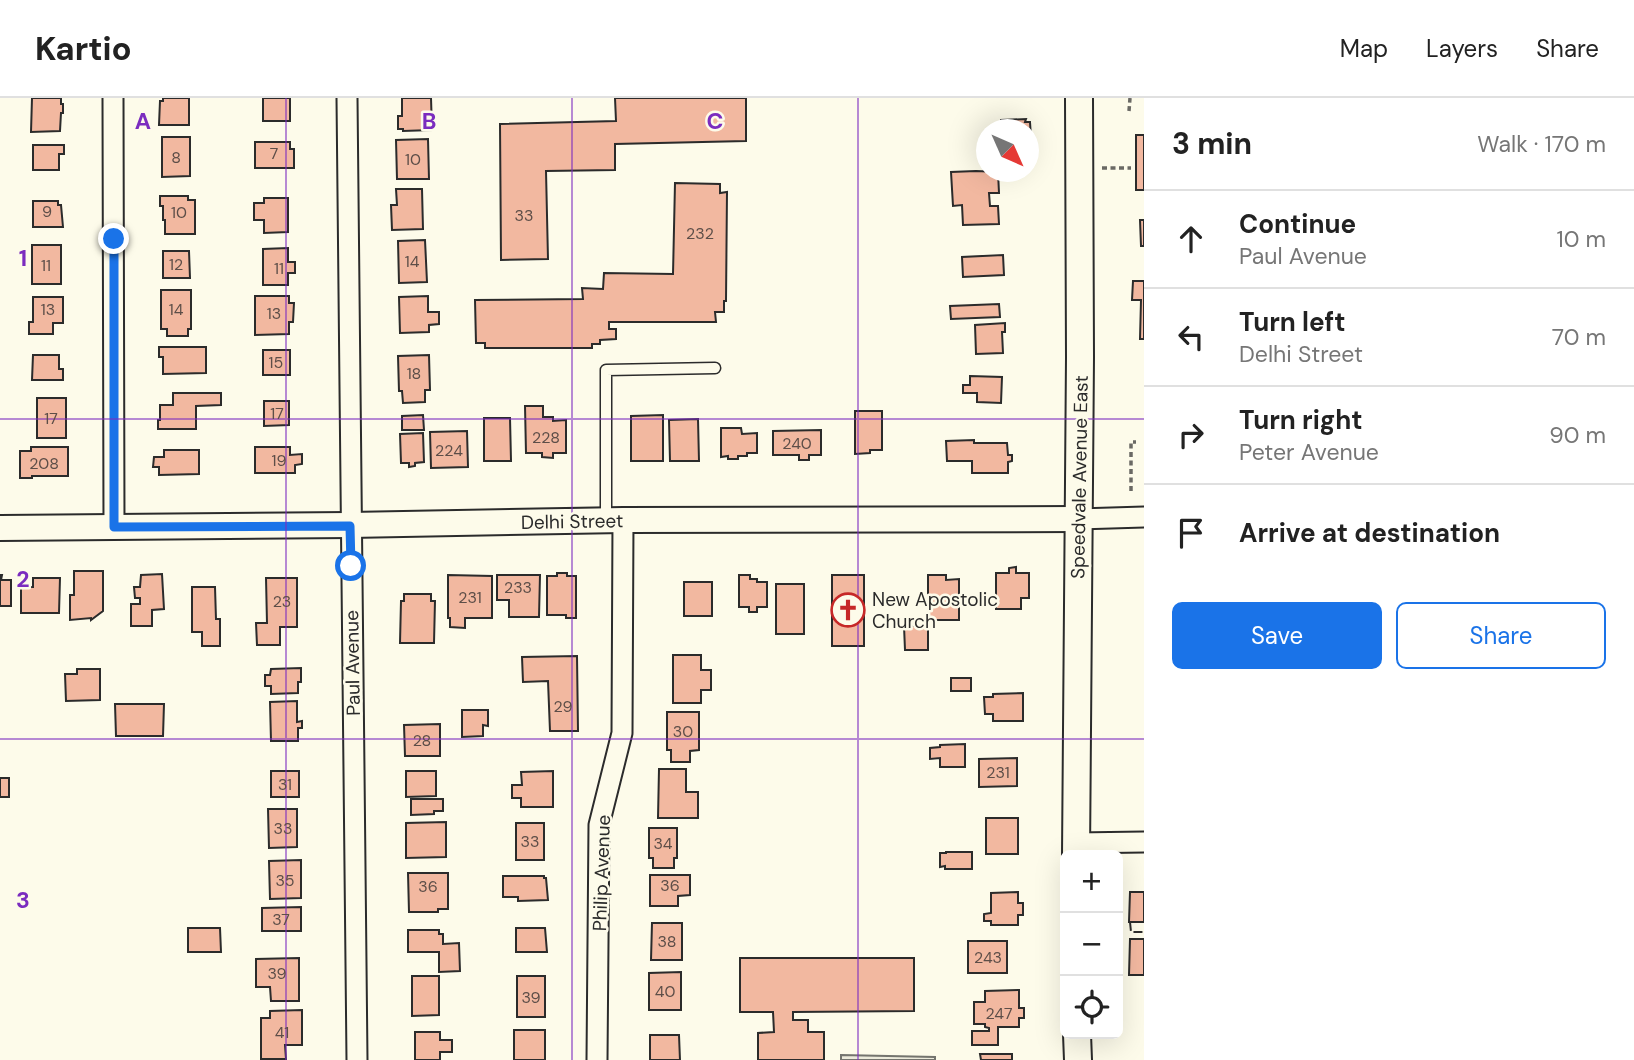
<!DOCTYPE html>
<meta charset="utf-8">
<style>
body{margin:0;font-family:"DM Sans",sans-serif;background:#f2f2f2;color:#222}
.controls{position:absolute;right:21px;bottom:21px;display:grid;overflow:hidden;border-radius:10px;box-shadow:0 7px 28px #0002}
.controls button{width:63px;height:63px;display:grid;place-items:center;padding:0;border:0;border-bottom:2px solid #e0e0e0;background:#fff;color:#222;font:35px sans-serif}
.compass{position:absolute;left:976px;top:21px;width:63px;height:63px;border-radius:50%;background:#fff;box-shadow:0 7px 28px #0002;rotate:135deg}
.stop{position:absolute;width:21px;height:21px;margin:-16px;border:5px solid #1a73e8;border-radius:50%;background:#fff}
.stop.end{background:#1a73e8;border-color:#fff;box-shadow:0 2px 7px #0008}
.list{margin:0;padding:0;list-style:none}
h2{display:flex;justify-content:space-between;align-items:center;height:91px;margin:0;padding:0 28px;font-size:30px}
h2 small{font-size:23px;font-weight:400;color:#767676}
.list li{display:grid;grid-template-columns:46px 1fr auto;gap:21px;align-items:center;box-sizing:border-box;height:98px;padding:0 28px;border-top:2px solid #e0e0e0}
.list b{display:block;font-size:26px;white-space:nowrap}
.list p{margin:0;font-size:23px;white-space:nowrap;color:#767676}
.list em{font-size:23px;font-style:normal;color:#767676}
.actions{display:flex;gap:14px;padding:21px 28px}
.actions a{flex:1;padding:16px 0;border:2px solid #1a73e8;border-radius:10px;text-align:center;font-size:24px;color:#1a73e8}
.actions .main{background:#1a73e8;color:#fff}
.icon{flex:none;width:38px;height:38px;fill:none;stroke:currentColor;stroke-width:2;stroke-linecap:round;stroke-linejoin:round}
.map{position:relative;flex:none;width:1144px;height:962px;overflow:hidden}
header{display:flex;align-items:center;gap:42px;box-sizing:border-box;height:98px;padding:0 35px;background:#fff;border-bottom:2px solid #e0e0e0}
header strong{font-size:33px}
nav{display:flex;gap:38px;margin-inline-start:auto;font-size:24px}
main{display:flex}
aside{flex:1;background:#fff}
.map>svg:first-child{display:block}
</style>
<header>
<strong>Kartio</strong>
<nav><a>Map</a><a>Layers</a><a>Share</a></nav>
</header>
<main>
<div class="map">
<svg width="1144" height="962" viewBox="0 0 1144 962">
<rect width="100%" height="100%" fill="#fdfbea"/>
<path fill="#eceadb" stroke="#74746e" stroke-width="2" d="M841,957L935,959V962H841Z"/>
<path fill="#f2b8a0" stroke="#2b2b2b" stroke-width="2" d="M32,0H61V6H63V15H61L60,33L31,34Z
M163,0H189V27H159L160,3H163Z
M263,0H290V23H263Z
M402,0H431L432,32L403,33V31H398V18H402Z
M615,0H746V43L615,46V72L546,73L548,161L501,162L500,26L616,23Z
M1026,21L1025,24H1030L1031,40H1028V32H1001V22Z
M1136,37H1144V92H1136Z
M162,39H190V78L162,79Z
M428,41L429,81H397L396,42Z
M255,44H290V51H294V70H255Z
M33,47H64V56H59V72H33Z
M976,73L998,74L999,95H989L990,108H998L999,126L963,127L962,107L953,108L951,74Z
M675,85L720,86V95L727,94L726,203H724V214H715L716,224H609V231H616V241L600,242V246H592V250H485V245H476L475,202L583,201L582,190L603,191L604,175L673,176Z
M396,91H422L423,131L392,132L391,107H397Z
M160,98H188V102H195V136H165V122H163V108H160Z
M264,100H288V134L264,135V122H254V105H264Z
M33,103H58V107H61L63,129H33Z
M1140,122H1144V148H1141Z
M425,142L427,184L399,185L398,143Z
M32,147H61V186H32Z
M288,150V164H295V175H288V187H263V151Z
M163,153H189L190,180H163Z
M1003,157L1004,177L963,179L962,159Z
M1133,183H1144V241H1140L1141,202H1132Z
M161,192H191V231H188V238H167V231H161Z
M255,198H289V205H294L293,224H289V236L255,237Z
M428,198V214H439V226L429,227V234L400,235L399,199Z
M33,199H63V225H53V236H29V224H33Z
M999,206L1000,219L951,221L950,208Z
M1005,225V234H1002L1003,255L976,256L975,227Z
M159,249H206V275L163,276V259H159Z
M263,252H290V277H263Z
M33,257H59V271H63V282H32Z
M429,257L430,292H425V304L403,305L402,293H399L398,258Z
M970,278L1002,279L1001,305L977,304V295H963V287H970Z
M173,295H221V307L196,308V331H158V322H160V307H173Z
M37,300H66V340H37Z
M264,303H289V327L264,328Z
M525,308H543V319H553V323L566,322V355H553V360L542,359V355H526Z
M855,313H882V352H870V355L855,356Z
M423,317L424,332H402V318Z
M663,317V363H631V318Z
M484,320H510L511,363H484Z
M698,321L699,363H670L669,322Z
M721,330H741L742,336L757,335V355H747V358H738V361H728V358L721,359Z
M821,332V357H809V362H799V357H773V333Z
M467,333L468,369L431,370L430,334Z
M423,335L424,364L415,365V368L409,369V365H401L400,336Z
M974,342V345H1007L1008,357H1012V363L1008,364V375H972V363H947L946,343Z
M31,349H68V378H32V380H20V353H31Z
M255,349H290V357L302,356V366L295,367V375H255Z
M164,352H199V376L159,377V369H153L154,359H164Z
M1016,469V475H1029V500H1021V511H996V475H1009V470Z
M74,473H103V513L91,522V520L70,522V497H74Z
M557,475H567V478H576V520H566V517H547V478H557Z
M162,476L164,511L152,512V528H131V506H140V500H135L134,489H140L141,477Z
M0,477H2L1,482H11V508H0Z
M448,477L492,478V520H465V530L450,529V520H448Z
M497,477H540L539,519H509V502H497Z
M739,477H750V481H757V484H767V509H757V514H749V509H739Z
M832,477H864V548H832Z
M928,477H946V482L959,481V522H928Z
M33,480H60L59,515H21V489H33Z
M266,480H297V529H280V547H257L256,525H267Z
M684,484H712V518H684Z
M776,486H804V536H776Z
M192,489H215L216,521H220V548H202V534H192Z
M404,496H431V503H435L434,545H400L401,503H404Z
M904,528H928V552H905Z
M673,557H701V572H711V592H701V605H673Z
M577,558L578,633H550L548,583L523,584L522,559Z
M301,570V584H298V595L271,596V588H265V577H270L271,571Z
M77,571H100V602L66,603L65,576H77Z
M951,580H971V593H951Z
M1023,595V623H993V616H985L984,599H993V596Z
M297,603V624L302,623V630H298V643H271L270,604Z
M115,606H164L163,638H116Z
M462,612H488V628L483,627V638L462,639Z
M667,614H699V652L690,653V664H671V652H667Z
M440,626V658H405L404,627Z
M965,646V669H940V660L930,661V650L940,649V647Z
M1017,660V688L979,689V661Z
M659,671H686V694H698V720H658Z
M271,673H299V699H271Z
M406,673H436V698L406,699Z
M553,673V709H521V700H512V687H522L521,674Z
M0,680H9V699H0Z
M411,701H443V713H434V716L411,717Z
M268,711H297V749L269,750Z
M986,720H1018V756H986Z
M446,724V759L406,760V725Z
M516,725H544V762H516Z
M649,730H677V760H674V770H653V760H649Z
M946,754H972V771H945V768L940,769V755H946Z
M301,762V800L270,801L269,763Z
M408,775H448V811H438V814H409Z
M650,777H690V797L678,798V808H650Z
M503,778H544V780H546L548,802L518,803V799H503Z
M1018,794V805H1023V817H1018V827H991V823H984V816L991,815V795Z
M1130,794H1144V824H1129Z
M301,809V833H262V810Z
M652,825H682V862H651Z
M188,830H220L221,854H188Z
M516,830H545L547,854H516Z
M408,832H439V836H443V846L459,845L460,873L439,874V854H408Z
M1130,841H1144V877H1129Z
M968,843H1007V875H968Z
M299,860V903H271L270,889H256V861Z
M740,860H914V913L793,914V922H808V934H824V962H758V935L774,934L773,914H740Z
M681,874V912H649V875Z
M412,878H439V917L412,918Z
M517,878H545V919H517Z
M1019,892V910H1024V920H1019V929H998V947H972V933H989V930L985,929V926H974V904H985V893Z
M302,912V947H285L286,961H261V920H270V913Z
M514,932H545V962H514Z
M415,934H440V942H452V954H440V962H415Z
M650,937H679L680,962H650Z
M980,956H1012V962H981Z"/>
<g fill="none" stroke-linecap="round" stroke-linejoin="round">
<defs>
<path id="service" d="M606,422V272L715,270"/>
<path id="minor" d="M113,0L114,429
M347,0L357,962
M1078,421L1144,419
M1076,745L1144,744
M597,962L599,727L622,635L623,422"/>
<path id="tertiary" d="M0,430L350,427L623,422L1078,421"/>
<path id="secondary" d="M1076,757L1080,259L1079,0
M1077,936L1078,962"/>
</defs>
<use href="#service" stroke="#2b2b2b" stroke-width="13"/>
<use href="#minor" stroke="#2b2b2b" stroke-width="23"/>
<use href="#tertiary" stroke="#2b2b2b" stroke-width="28"/>
<use href="#secondary" stroke="#2b2b2b" stroke-width="30"/>
<path stroke="#6a6964" stroke-width="3.5" stroke-dasharray="5 3.5" stroke-linecap="butt" d="M1129,13L1130,0
M1102,70H1131
M1131,393V344H1136"/>
<use href="#service" stroke="#fdfbea" stroke-width="10"/>
<use href="#minor" stroke="#fdfbea" stroke-width="19"/>
<use href="#tertiary" stroke="#fdfbea" stroke-width="24"/>
<use href="#secondary" stroke="#fdfbea" stroke-width="26"/>
<path stroke="#2b2b2b" stroke-width="2" stroke-dasharray="9 3.5" stroke-linecap="butt" d="M1118,772H1123
M1130,824L1131,834H1144"/>
</g>
<g fill="none" stroke-linecap="round" stroke-linejoin="round">
<path stroke="#1a73e8" stroke-width="9" d="M114,141V429L350,428L351,468"/>
</g>
<path fill="none" stroke="#7b2cbf" stroke-width="2" stroke-opacity="0.55" d="M286,0V962M572,0V962M858,0V962M0,321H1144M0,641H1144"/>
<defs>
<symbol id="church-ring" viewBox="-11 -11 22 22"><circle r="9.5" fill="#fdfbea" stroke="#c62828" stroke-width="1.5"/><path d="M-1.2-6h2.4v3.5h3.3v2.4h-3.3V6h-2.4V-.1h-3.3v-2.4h3.3Z" fill="#c62828"/></symbol>
</defs>
<g fill-rule="evenodd">
<use href="#church-ring" x="829" y="493" width="38" height="38"/>
</g>
<g text-anchor="middle" stroke-width="5" stroke-linejoin="round" paint-order="stroke">
<g font-size="16" fill="#5d4e48">
<text x="274" y="61">7</text>
<text x="176" y="65">8</text>
<text x="413" y="67">10</text>
<text x="47" y="119">9</text>
<text x="179" y="120">10</text>
<text x="524" y="123">33</text>
<text x="700" y="141">232</text>
<text x="412" y="169">14</text>
<text x="176" y="172">12</text>
<text x="46" y="173">11</text>
<text x="279" y="176">11</text>
<text x="48" y="217">13</text>
<text x="176" y="217">14</text>
<text x="274" y="221">13</text>
<text x="276" y="270">15</text>
<text x="414" y="281">18</text>
<text x="277" y="321">17</text>
<text x="51" y="326">17</text>
<text x="546" y="345">228</text>
<text x="797" y="351">240</text>
<text x="449" y="358">224</text>
<text x="279" y="368">19</text>
<text x="44" y="371">208</text>
<text x="518" y="495">233</text>
<text x="470" y="505">231</text>
<text x="282" y="509">23</text>
<text x="563" y="614">29</text>
<text x="683" y="639">30</text>
<text x="422" y="648">28</text>
<text x="998" y="680">231</text>
<text x="285" y="692">31</text>
<text x="283" y="736">33</text>
<text x="530" y="749">33</text>
<text x="663" y="751">34</text>
<text x="285" y="788">35</text>
<text x="670" y="793">36</text>
<text x="428" y="794">36</text>
<text x="281" y="827">37</text>
<text x="667" y="849">38</text>
<text x="988" y="865">243</text>
<text x="277" y="881">39</text>
<text x="665" y="899">40</text>
<text x="531" y="905">39</text>
<text x="999" y="921">247</text>
<text x="282" y="940">41</text>
</g>
<g font-size="19" fill="#2b2b2b" stroke="#fdfbea">
<text transform="translate(1079 379) rotate(-89)" y="7">Speedvale Avenue East</text>
<text transform="translate(572 423) rotate(-1)" y="7">Delhi Street</text>
<text transform="translate(352 565) rotate(-91)" y="7">Paul Avenue</text>
<text transform="translate(601 775) rotate(-88)" y="7">Philip Avenue</text>
</g>
<g font-size="19" fill="#2b2b2b" stroke="#fdfbea" text-anchor="start">
<text x="872" y="508">New Apostolic<tspan x="872" dy="22">Church</tspan></text>
</g>
</g>
<g font-size="23" text-anchor="middle" font-weight="bold" fill="#7b2cbf" stroke="#fdfbea" stroke-width="5" stroke-linejoin="round" paint-order="stroke">
<text x="143" y="31">A</text>
<text x="429" y="31">B</text>
<text x="715" y="31">C</text>
<text x="23" y="168">1</text>
<text x="23" y="489">2</text>
<text x="23" y="810">3</text>
</g>
</svg>
<div class="controls">
<button>+</button>
<button>−</button>
<button><svg class="icon" aria-label="locate" viewBox="0 0 24 24"><circle cx="12" cy="12" r="6"/><path d="M12 2v4M12 18v4M2 12h4M18 12h4"/></svg></button>
</div>
<svg class="compass" viewBox="-18 -18 36 36"><path d="M0-13l5 13h-10z" fill="#e53935"/><path d="M0 13l5-13h-10z" fill="#767676"/></svg>
<div class="stop" style="left:351px;top:468px"></div>
<div class="stop end" style="left:114px;top:141px"></div>
</div>
<aside>
<h2>3 min<small>Walk · 170 m</small></h2>
<ul class="list">
<li><svg class="icon" aria-label="ahead" viewBox="0 0 24 24"><path d="M12 20V5M6 11l6-6 6 6"/></svg><div><b>Continue</b><p>Paul Avenue</p></div><em>10 m</em></li>
<li><svg class="icon" aria-label="left" viewBox="0 0 24 24"><path d="M17 20v-9H6M10 6l-5 5 5 5"/></svg><div><b>Turn left</b><p>Delhi Street</p></div><em>70 m</em></li>
<li><svg class="icon" aria-label="right" viewBox="0 0 24 24"><path d="M7 20v-9h11M14 6l5 5-5 5"/></svg><div><b>Turn right</b><p>Peter Avenue</p></div><em>90 m</em></li>
<li><svg class="icon" aria-label="arrive" viewBox="0 0 24 24"><path d="M6 21V4h12l-3 4 3 4H6"/></svg><div><b>Arrive at destination</b></div></li>
</ul>
<div class="actions"><a class="main">Save</a><a>Share</a></div>
</aside>
</main>
